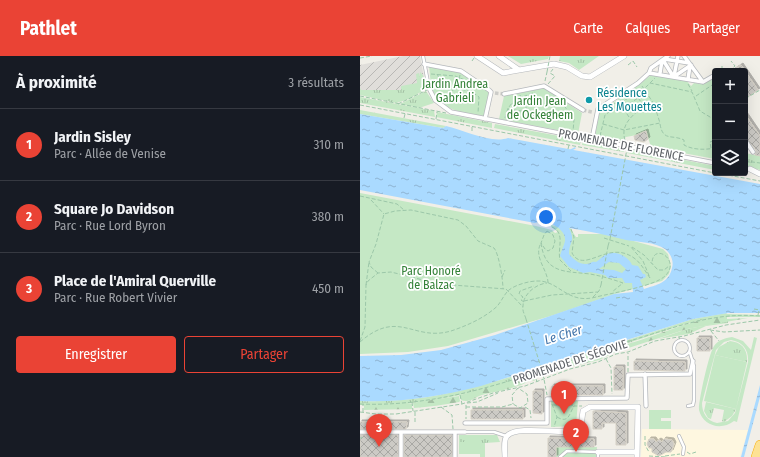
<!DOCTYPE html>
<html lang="fr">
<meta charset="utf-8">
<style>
body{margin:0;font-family:"Fira Sans Condensed",sans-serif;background:#242831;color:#f1f3f6}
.controls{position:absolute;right:12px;top:12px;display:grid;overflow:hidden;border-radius:4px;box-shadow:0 4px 16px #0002}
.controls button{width:36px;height:36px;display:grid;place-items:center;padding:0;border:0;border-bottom:1px solid #363941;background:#171b24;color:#f1f3f6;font:20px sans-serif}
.you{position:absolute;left:186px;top:161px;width:14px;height:14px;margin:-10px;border:3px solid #fff;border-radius:50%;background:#1a73e8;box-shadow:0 0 0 6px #1a73e833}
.badge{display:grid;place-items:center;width:26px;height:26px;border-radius:50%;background:#ea4335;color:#fff;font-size:13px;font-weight:700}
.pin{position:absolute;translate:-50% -33px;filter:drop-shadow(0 1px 2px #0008)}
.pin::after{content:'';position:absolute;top:21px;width:14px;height:12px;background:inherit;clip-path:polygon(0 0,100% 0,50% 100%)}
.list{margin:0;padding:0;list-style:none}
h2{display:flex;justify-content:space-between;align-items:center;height:52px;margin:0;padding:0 16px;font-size:17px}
h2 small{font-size:13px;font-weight:400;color:#9ea1a6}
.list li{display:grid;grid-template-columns:26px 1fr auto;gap:12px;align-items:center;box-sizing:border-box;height:72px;padding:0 16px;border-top:1px solid #363941}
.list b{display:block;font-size:15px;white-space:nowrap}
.list p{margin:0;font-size:13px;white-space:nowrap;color:#9ea1a6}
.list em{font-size:13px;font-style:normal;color:#9ea1a6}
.actions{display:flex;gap:8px;padding:12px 16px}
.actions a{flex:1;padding:9px 0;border:1px solid #ea4335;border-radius:4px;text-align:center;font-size:14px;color:#ea4335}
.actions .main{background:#ea4335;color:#fff}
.icon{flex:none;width:22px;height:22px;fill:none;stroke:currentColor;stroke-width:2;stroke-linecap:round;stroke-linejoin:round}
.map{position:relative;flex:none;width:400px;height:401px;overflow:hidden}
header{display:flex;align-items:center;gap:24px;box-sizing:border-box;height:56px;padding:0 20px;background:#ea4335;color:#fff}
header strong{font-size:19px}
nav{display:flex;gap:22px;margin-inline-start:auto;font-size:14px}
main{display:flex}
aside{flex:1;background:#171b24}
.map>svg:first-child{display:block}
</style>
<header>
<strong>Pathlet</strong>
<nav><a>Carte</a><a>Calques</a><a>Partager</a></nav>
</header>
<main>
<aside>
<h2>À proximité<small>3 résultats</small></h2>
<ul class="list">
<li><span class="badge">1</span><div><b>Jardin Sisley</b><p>Parc · Allée de Venise</p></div><em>310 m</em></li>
<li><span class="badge">2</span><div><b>Square Jo Davidson</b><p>Parc · Rue Lord Byron</p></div><em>380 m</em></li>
<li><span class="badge">3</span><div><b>Place de l'Amiral Querville</b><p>Parc · Rue Robert Vivier</p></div><em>450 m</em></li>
</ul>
<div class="actions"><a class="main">Enregistrer</a><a>Partager</a></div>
</aside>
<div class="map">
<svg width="400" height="401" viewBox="0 0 400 401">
<defs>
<pattern id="industrial-furrows" width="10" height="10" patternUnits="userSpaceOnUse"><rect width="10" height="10" fill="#e0deda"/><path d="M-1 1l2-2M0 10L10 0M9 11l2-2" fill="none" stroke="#b9b8b5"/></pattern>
<pattern id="grass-tufts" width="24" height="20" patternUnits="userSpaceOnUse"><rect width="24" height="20" fill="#c5e8c5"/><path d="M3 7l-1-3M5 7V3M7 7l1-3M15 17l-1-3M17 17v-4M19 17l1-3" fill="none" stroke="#a3c0a4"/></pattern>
<pattern id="forest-firs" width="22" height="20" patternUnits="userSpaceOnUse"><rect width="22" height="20" fill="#c5e8c5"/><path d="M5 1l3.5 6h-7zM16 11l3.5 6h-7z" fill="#a3c0a4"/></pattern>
<pattern id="water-ripples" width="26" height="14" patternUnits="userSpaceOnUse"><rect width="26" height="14" fill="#aadaff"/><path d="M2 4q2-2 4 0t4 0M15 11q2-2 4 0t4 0" fill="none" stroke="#8eb4d2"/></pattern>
<pattern id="building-cross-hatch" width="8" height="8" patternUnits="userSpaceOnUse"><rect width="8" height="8" fill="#cccac5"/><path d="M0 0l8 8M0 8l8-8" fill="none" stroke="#a9a8a4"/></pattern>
<filter id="shadow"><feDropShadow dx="2" dy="-2" stdDeviation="0" flood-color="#0004"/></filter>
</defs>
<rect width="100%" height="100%" fill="#f1efe8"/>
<path fill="#fef7e0" d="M282,373L388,374L380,401H281Z"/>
<path fill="url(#industrial-furrows)" d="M43,0H60L66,32L29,40L0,35V9Z"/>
<path fill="url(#grass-tufts)" d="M148,0H189L188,3L161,8Z
M200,0H239L219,14L209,7L199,5Z
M60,16L63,19L66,33L49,43L36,47L0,39V32L1,34H41V30L57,27L56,18L59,17L60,21Z
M66,35L74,47L59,52L40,48Z
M0,41L74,55L75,61L0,47Z
M0,54L86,70L83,72L0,58Z
M77,56L132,67V72L76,61Z
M135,68L221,84L220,89L134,72Z
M223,85L264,93V96L222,89Z
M268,93L355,110V114L267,97Z
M385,97L400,100V114L385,110Z
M366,257L367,258L400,259V261H360L329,267L183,315L181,312L333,263Z
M368,265V267L346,270L329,278L298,283L327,273Z
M370,285C382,286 388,294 387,306L355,299L359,291Z
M179,312L180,316C122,335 62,352 0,349V345C62,348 120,331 179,312Z
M346,346L376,353L372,360L364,366L362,365L364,354L354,352L351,363L348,362L344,355Z
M99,379H137L140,386L125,387V401H120V386H99Z"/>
<path fill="url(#forest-firs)" d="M367,260V263L388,262L327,273L256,296L255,291C293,283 327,263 367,260Z
M254,291L255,296L239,304L206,312L184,320L183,315Z
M174,318L176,323L174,325L170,323C162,333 132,335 119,340C114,343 107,347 101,344L100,339Z
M99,340L100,345L99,346C84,349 68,351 54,352L53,347L58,346Z
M47,347L52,348V353L4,354V349Z"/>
<path fill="#c5e8c5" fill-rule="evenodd" d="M69,10L100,16L129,35L124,60C105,57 78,55 72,32C70,25 70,17 69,10Z
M294,17L327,25L331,30L334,27L343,28L353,21L355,24V103L291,91L286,75L282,76V78L266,81L260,85L235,80L239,57Z
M184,32L222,57L218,78L139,63L144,40Z
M0,137L176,170L192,174L195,177L198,176L191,171V169L210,172L216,181H218V178H249V180H255L303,193L308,198L311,210L309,218L302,225L255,238L194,259L88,290L48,296L0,298Z
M372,281L383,285L391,294L394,281L397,282L377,366L374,365C361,375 343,370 339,354C338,347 349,297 354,290C358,284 365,282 372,281ZM371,284C383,286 389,294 388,306L375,357L368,365L357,367C347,365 342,357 342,347L356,294L364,286Z
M355,299L387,306L376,353L344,345Z
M191,345H218L216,370L191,371Z
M289,354H311V362H301V365H311V373H289Z
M99,386H121L120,398H99Z
M196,391H237L236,400L240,401H196Z"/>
<path fill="url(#water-ripples)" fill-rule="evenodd" d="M0,58L83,72L86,70C104,74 131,88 148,82L400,128V257H368L333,263L121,330C81,340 41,347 0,345V300L41,299L81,294L135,279L254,238L273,236L272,227H265L262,222H248L245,219L230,216L223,217L209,211L200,200C201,195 204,190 205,185C207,173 186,162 175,167L0,134ZM209,172C228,175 247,179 266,184C278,186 295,186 305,193C311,198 314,205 312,212C309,227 296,229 284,233L280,224L286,221L285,218H283L278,210L272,209C269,201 258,196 250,197C244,198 241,203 236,206C231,205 231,208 227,208C220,209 213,203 209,198C209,185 216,186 209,172ZM249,206L259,207L266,213L262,217L254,214L239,213Z
M400,329V341L384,401H381Z"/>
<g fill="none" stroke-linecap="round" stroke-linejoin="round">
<path stroke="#aadaff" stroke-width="1.5" d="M211,94L215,92"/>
</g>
<path fill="url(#building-cross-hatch)" stroke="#d6d1c6" filter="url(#shadow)" d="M381,9L398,34L385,43V15H372Z
M385,58L400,80V100L395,99L396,94L385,81Z
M286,75L288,83L284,86L275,84L274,80Z
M337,282H350V295H337Z
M274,305L325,306V315L274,314Z
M254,311H263V334H254Z
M192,330H243V339H192Z
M173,335H182V358L173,357Z
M111,354H163V363H111Z
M233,355L266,357V389H256V367H242V373H233Z
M0,366H47L46,373H0Z
M0,379H38V401H0Z
M44,379H92V401H44Z
M188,382L234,383V391H196V401H188Z
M289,383H294L296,386L299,384L302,386L304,383L312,384L314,388L311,396H306L299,400L292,396V392H289L287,388Z"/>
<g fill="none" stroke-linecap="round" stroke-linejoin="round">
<path stroke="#ccccc8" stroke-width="3.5" stroke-dasharray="3.5 2" stroke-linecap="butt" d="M135,37L144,38
M223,54L232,56"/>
<defs>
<path id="service" d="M63,0L69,32
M314 292a8 8 0 1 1 16 0a8 8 0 1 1-16 0Z
M328,350L333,349L334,344V310L330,297
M105,376H134L146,380
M319,380L324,391L323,398
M200,401L207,395L238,396V401"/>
<path id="pedestrian" d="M324,0L343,26
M304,3L329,7
M303,4L313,20
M64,8L101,15L129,34L131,36L125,63
M289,17L343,26
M300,17L302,5
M314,20L318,0
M315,20L331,9
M328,23L330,10
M343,26L355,19
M69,32L75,44L91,56L355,107
M144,38L184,30L223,54
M232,83L238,53L278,27L289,17L291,12L308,0
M385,84L393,96
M285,318L286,350
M105,367H187V343L267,342L268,319L330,318L333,305
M0,376H105
M41,401V376
M95,401V376"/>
<path id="minor" d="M117,0L143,17L159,14L139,0
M159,14L194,8L207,11L222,20L230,21L264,0
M390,113L400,118
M238,396H277
M145,401C145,395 143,384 147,380C156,369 201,378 215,375L221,370L223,355L230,351H278L277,401"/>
<path id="motorway" d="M396,401L400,389"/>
</defs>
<use href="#service" stroke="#b5b8bc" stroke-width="4"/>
<use href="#pedestrian" stroke="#b5b8bc" stroke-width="5"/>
<use href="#minor" stroke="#b5b8bc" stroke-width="6"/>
<use href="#motorway" stroke="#f9ab00" stroke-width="10"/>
<path stroke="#9cc7a9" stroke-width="1" stroke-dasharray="4 2" stroke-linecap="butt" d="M0,2L12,0
M112,5L114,2
M268,9L273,5L277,11
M362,14V9
M369,15L375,10L371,5
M71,18L95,20L110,26
M77,18L84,31L91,35L97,32
M100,19L97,32L112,36L119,41L118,57
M185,25L187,16
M290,27L295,22
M188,28L195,20L190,17L193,13
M328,28L332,35
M160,39C166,62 189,69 208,58L206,52L197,43
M0,40L86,57
M336,40L355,27
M385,41H388L400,34
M38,48L67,34
M254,48L280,37L290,27L332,36L340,55L355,64
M0,49L355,117
M147,53L168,56
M209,59L214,63L213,76
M269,61L263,52L278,42
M44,62L45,58
M145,62C149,43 159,43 175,36
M76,63L77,56
M243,68L264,74L300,67L294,48L282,30
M300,68C303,86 312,78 324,84V89C333,94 345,94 355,92
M112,75V71
M240,80L245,59L267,43
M265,84C260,68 273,59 284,50L276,39
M351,92L350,86L355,84
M208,93L209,89
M385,105L400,107
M357,117L400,125
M0,140L37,148L44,154
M11,144L24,158
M192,171C206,177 197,193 200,204L211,215
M211,173L214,181L212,197C224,219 248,183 274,202C281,207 285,215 290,222L283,205L270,190
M187,175L193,179L195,185L193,192L188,195L185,193L181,187L184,179Z
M244,182L269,190
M248,190L250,183
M272,191L284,199L298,214H304L309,210
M18,217L11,211L9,206L16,188L24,158L35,155L51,154L98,164L106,170L118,185L134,192C139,198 143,224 143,233
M142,221L145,214
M188,227C188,214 173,201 181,187C185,218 205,215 230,218C241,220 252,223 263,227L252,236
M6,229L9,206
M233,241L239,235L241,229
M256,242L262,241
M164,245L192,239L238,236
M164,246L161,244L163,241L159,238L160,235L174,230
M394,253L400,254
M398,259L399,254
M166,263C165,259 162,255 163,250C163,238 176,228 187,227
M350,274L364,276L400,274
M351,275L359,285
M319,281L320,285
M0,285L5,271L6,229L8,225L18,217L31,216L79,228L146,233L163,251
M0,286C39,252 53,286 91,275C106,270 122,263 134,253C141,248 143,239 149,234C155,229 169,225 177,225C199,224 207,249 236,241C252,237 295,230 305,220C322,204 292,185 292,208
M254,291L256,297
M246,303L251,312L252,338
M268,316V297
M174,317L177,326
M183,318L187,339
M100,339L102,348
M52,346L53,355
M107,347L117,346L138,337
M0,348C95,352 184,312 273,284C315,271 355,256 400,260
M192,348L197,361L194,371
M106,349V363
M193,349H213
M81,351L92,359L93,373
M106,351H142L153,348L160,352L168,347L167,338L158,332L152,339L153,348
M165,351L170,354L171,362
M0,356L16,358H36L102,348L133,337L165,330L210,313L238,306L256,298L268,296L295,285L324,280L366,269L400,264
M3,356V348
M197,361C209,368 209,358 214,350H222
M55,366V356
M285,380V389L289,396
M0,382H2V381
M327,396L330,398L336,396
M289,400L306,401
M305,400L320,398"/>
<use href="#service" stroke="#fff" stroke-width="2.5"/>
<use href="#pedestrian" stroke="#fff" stroke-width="3.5"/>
<use href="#minor" stroke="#fff" stroke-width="5"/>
<use href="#motorway" stroke="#fde293" stroke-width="9"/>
<path stroke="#9cc7a9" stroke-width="1" stroke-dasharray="4 2" stroke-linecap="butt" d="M187,16L190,0
M250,183L267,93
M241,229L248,190
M166,263L183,318"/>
</g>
<circle fill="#0f9aa8" stroke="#fff" stroke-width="1.5" cx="229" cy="44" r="4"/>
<g text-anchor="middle" stroke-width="3.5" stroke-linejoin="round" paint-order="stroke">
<g font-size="12" fill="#348238" stroke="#fff">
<text x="95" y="32">Jardin Andrea<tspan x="95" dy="14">Gabrieli</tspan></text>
<text x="180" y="49">Jardin Jean<tspan x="180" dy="14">de Ockeghem</tspan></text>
<text x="71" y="219">Parc Honoré<tspan x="71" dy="14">de Balzac</tspan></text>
</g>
<g font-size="12" fill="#0d838f" stroke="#fff" text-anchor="start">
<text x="237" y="41">Résidence<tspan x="237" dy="14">Les Mouettes</tspan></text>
</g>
<g font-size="12" fill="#5f6368" stroke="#fff">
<text transform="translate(261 89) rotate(11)" y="4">PROMENADE DE FLORENCE</text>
<text transform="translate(210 306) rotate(-18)" y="4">PROMENADE DE SÉGOVIE</text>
</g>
<g font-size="13" font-style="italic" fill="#4174aa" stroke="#fff">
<text transform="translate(203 278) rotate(-17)" y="5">Le Cher</text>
</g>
</g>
</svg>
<div class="controls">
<button>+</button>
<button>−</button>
<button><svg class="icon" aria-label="layers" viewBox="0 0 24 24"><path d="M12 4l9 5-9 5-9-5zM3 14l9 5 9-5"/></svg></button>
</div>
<div class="you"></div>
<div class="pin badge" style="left:204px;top:358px">1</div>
<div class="pin badge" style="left:216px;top:396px">2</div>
<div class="pin badge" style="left:19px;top:391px">3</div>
</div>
</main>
